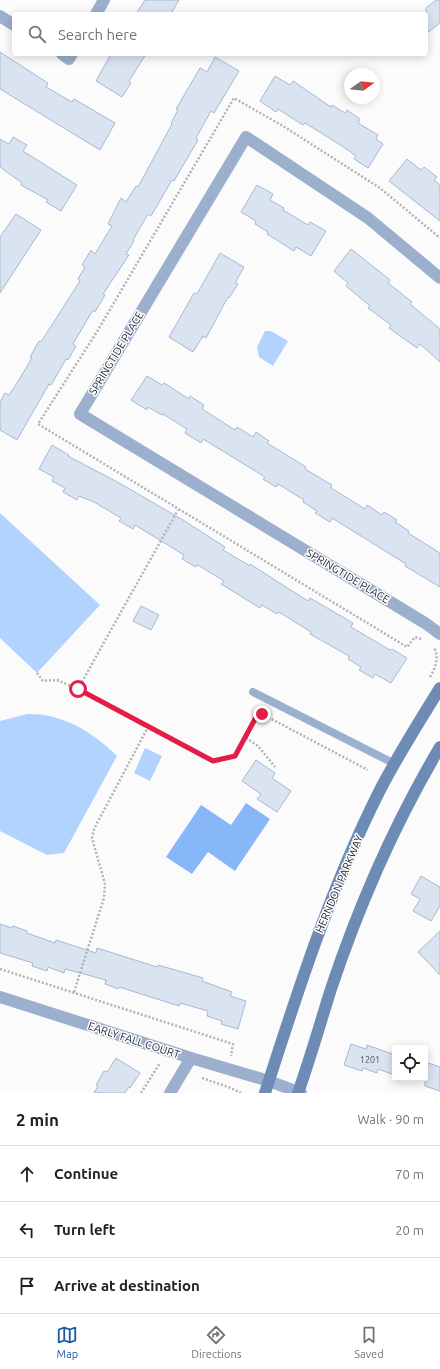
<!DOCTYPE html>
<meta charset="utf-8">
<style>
body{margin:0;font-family:Ubuntu,sans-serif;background:#f6f6f6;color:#202124}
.controls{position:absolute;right:12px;bottom:12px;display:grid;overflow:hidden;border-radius:4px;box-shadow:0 2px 10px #0003}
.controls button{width:36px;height:36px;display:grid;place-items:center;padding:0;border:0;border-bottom:1px solid #e0e0e0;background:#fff;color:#202124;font:20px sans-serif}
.compass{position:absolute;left:344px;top:68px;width:36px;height:36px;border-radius:50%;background:#fff;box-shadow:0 2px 10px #0003;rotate:75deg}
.stop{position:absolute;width:12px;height:12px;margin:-9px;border:3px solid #e11d48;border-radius:50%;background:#fff}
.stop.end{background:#e11d48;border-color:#fff;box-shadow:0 1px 4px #0008}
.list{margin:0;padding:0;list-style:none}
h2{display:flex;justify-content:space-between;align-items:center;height:52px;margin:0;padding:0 16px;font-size:17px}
h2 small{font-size:13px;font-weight:400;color:#757577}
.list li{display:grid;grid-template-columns:26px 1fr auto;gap:12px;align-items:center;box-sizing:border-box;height:56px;padding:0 16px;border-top:1px solid #e0e0e0}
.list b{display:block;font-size:15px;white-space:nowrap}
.list em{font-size:13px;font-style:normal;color:#757577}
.icon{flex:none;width:22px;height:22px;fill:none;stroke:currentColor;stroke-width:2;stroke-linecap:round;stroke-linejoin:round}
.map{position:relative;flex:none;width:440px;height:1093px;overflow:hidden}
.search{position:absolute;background:#fff;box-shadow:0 2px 10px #0003;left:12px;right:12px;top:12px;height:44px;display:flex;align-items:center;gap:10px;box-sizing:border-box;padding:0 14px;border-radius:4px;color:#757577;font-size:15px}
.sheet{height:220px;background:#fff}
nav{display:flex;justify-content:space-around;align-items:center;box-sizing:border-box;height:56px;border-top:1px solid #e0e0e0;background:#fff;font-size:11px;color:#757577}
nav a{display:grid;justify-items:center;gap:2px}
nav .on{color:#1b59aa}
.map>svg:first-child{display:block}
</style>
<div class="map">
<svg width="440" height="1093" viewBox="0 0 440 1093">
<rect width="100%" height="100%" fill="#fbfbfb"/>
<path fill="#b3d3ff" d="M265,331H271L288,341L273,366L259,357L257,347Z
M0,513L100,605L37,673L0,638Z
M27,714C62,713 93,732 117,756L64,853L47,855L0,831V721Z
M145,748L162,756L150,781L134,773Z"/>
<path fill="#88b7f9" d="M246,803L270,819L235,871L208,852L192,874L166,857L201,805L231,825Z"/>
<path fill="#dae4f1" stroke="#a4b9d6" d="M145,0H179L171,14H136Z
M436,0H440V23L426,34V8Z
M0,52L48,83L46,87L72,102L74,99L115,123L100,150L0,89Z
M111,54H146L129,81L131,83L122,97L96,81Z
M215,57L239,71L214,113L211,111L196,138L198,140L174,181L172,180L151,216L148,214L133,240L134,241L126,254L129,255L103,294L105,295L95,312L93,310L73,344L76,346L68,360L66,359L51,385L49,384L17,440L0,430V402L5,393L9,395L17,383L32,358L30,357L39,341L41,342L80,281L78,279L85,267L82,265L91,250L95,254L112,226L108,224L121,198L126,202L136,186L138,187L172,124L171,123L178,110L176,109L200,68L207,72Z
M275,76L290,85L293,81L331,107L332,105L345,113L347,110L360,119L358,123L378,135L376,139L383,144L368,168L354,159L356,156L342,146L305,123L303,125L278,109L276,112L260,101Z
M13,137L27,145L23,151L77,185L61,211L46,202L48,200L21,185L22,183L0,167V139L9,144Z
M407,159L421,170L424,167L437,177L434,180L440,185V221L389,181Z
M257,185L273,194L270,200L284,208L283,210L308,225L310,222L326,231L311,256L296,247L294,251L267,234L268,232L255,224L256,221L241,212Z
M16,214L41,230L0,293V237Z
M351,249L390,280L388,283L412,302L410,304L440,329V362L420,344L417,348L389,328L391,325L368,308L370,306L346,286L348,283L334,271Z
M220,253L244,267L235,283L238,284L229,298L228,297L206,338L203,336L193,352L169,337L194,293L197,294Z
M147,376L162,385L164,383L189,399L190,396L204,405L202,409L235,430L237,427L253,437L256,432L269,441L267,443L306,467L305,469L332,485L331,488L365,509L367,505L382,515L384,512L397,520L395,522L409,531L408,533L440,553V587L405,566L406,564L332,518L330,522L315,513L317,511L303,502L304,500L278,484L276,487L263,479L265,477L203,439L201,443L185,433L187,429L163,414L162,415L148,407L147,410L131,400Z
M52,445L69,455L68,456L121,484L183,520L225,547L223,550L250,566V564L308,601L310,598L353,623L351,627L390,650L392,649L407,658L391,683L375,674L373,678L359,670L361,667L348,659L349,656L310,634L311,632L279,612L277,614L262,605L260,608L221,584L224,581L198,565L196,567L182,559L184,555L168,545L135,525L133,529L119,521L121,518L94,502L79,496L77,500L63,492L65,488L52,481L54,477L39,469Z
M141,606L159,615L151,630L133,621Z
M256,760L275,773L272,778L291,791L277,812L257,799L261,794L242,781Z
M421,876L440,887V906L431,921L413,911L420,899L411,894Z
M0,924L12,928L13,926L27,931V933L55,943L56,940L96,953L97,948L157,967L158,965L203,978L202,981L232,992L230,996L246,1001L238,1029L221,1024L222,1021L207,1016L208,1011L180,1003L179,1006L119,987L118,989L105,984L106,980L65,969L64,973L48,967L47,971L32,966L33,963L0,953Z
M440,931V975L418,952Z
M351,1044L366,1049L367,1045L395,1055V1075L378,1069L377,1073L363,1068L362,1071L344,1065Z
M116,1058L140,1073L130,1088L129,1087L125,1093H94L98,1086L96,1085L104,1071L107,1072Z
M425,1062L440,1067V1091L425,1086Z"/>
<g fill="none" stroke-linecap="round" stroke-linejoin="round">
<path stroke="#b0b3b7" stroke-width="2.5" stroke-dasharray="2 2" stroke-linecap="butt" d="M421,639L415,637L407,647L38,424L98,330L234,98L283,126L380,188L440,238
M37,673L43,681L57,680L78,689L213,761L235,756L255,719L262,714L368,770
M430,677C436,667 439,658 434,647
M78,689L178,510
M246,738L258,746L275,767
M0,969L233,1044L231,1056
M74,992L104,898L105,884L92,838L94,829L148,727
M202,1078L231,1088L241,1093
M141,1093L160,1063"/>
<path stroke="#9cb0cd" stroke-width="8" d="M253,692L395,764"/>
<path stroke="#9cb0cd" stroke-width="12" d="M96,14L104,0
M0,16L14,25
M62,54L69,59L72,54
M440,278L368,218L246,137L80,414L425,623L440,634
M0,997L191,1058L269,1081L301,1093
M170,1093L191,1058"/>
<path stroke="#6d8bb5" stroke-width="12" d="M265,1093C298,990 331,887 380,790C398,755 419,722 440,688
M298,1093C310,1059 320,1024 331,989C359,905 395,823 440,747"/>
</g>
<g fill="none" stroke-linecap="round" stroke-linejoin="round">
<path stroke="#e11d48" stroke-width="5" d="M78,689L213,761L235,756L255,719L262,714"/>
</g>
<g text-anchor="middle" stroke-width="3" stroke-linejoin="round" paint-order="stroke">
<g font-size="9" fill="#4c5460">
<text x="370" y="1063">1201</text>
</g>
<g font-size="11" fill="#1c242f" stroke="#fff">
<text transform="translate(116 353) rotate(-59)" y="4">SPRINGTIDE PLACE</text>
<text transform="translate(348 576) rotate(31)" y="4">SPRINGTIDE PLACE</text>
<text transform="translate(339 884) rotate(-67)" y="4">HERNDON PARKWAY</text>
<text transform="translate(134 1040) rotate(18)" y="4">EARLY FALL COURT</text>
</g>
</g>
</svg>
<div class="controls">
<button><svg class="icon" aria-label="locate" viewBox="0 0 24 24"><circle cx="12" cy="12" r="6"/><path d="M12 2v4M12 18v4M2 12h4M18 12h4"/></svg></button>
</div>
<svg class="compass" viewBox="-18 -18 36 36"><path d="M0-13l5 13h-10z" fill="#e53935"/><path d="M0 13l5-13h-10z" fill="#757577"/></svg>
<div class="stop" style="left:78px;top:689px"></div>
<div class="stop end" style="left:262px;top:714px"></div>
<div class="search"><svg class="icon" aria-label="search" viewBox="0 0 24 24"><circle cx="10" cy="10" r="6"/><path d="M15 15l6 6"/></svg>Search here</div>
</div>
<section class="sheet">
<h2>2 min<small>Walk · 90 m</small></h2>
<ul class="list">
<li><svg class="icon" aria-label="ahead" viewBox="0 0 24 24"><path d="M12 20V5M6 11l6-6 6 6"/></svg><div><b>Continue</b></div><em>70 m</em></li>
<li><svg class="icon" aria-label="left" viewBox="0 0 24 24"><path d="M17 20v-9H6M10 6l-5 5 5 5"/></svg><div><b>Turn left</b></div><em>20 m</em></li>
<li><svg class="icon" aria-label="arrive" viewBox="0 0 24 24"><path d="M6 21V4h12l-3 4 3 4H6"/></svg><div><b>Arrive at destination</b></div></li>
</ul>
</section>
<nav>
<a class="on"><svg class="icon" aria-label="map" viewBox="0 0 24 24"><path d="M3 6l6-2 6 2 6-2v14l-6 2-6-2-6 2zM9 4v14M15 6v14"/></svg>Map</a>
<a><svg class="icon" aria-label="directions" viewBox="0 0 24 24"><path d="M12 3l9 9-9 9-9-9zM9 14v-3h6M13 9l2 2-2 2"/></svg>Directions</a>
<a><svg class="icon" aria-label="saved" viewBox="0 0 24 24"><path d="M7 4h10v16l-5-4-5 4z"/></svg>Saved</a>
</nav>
